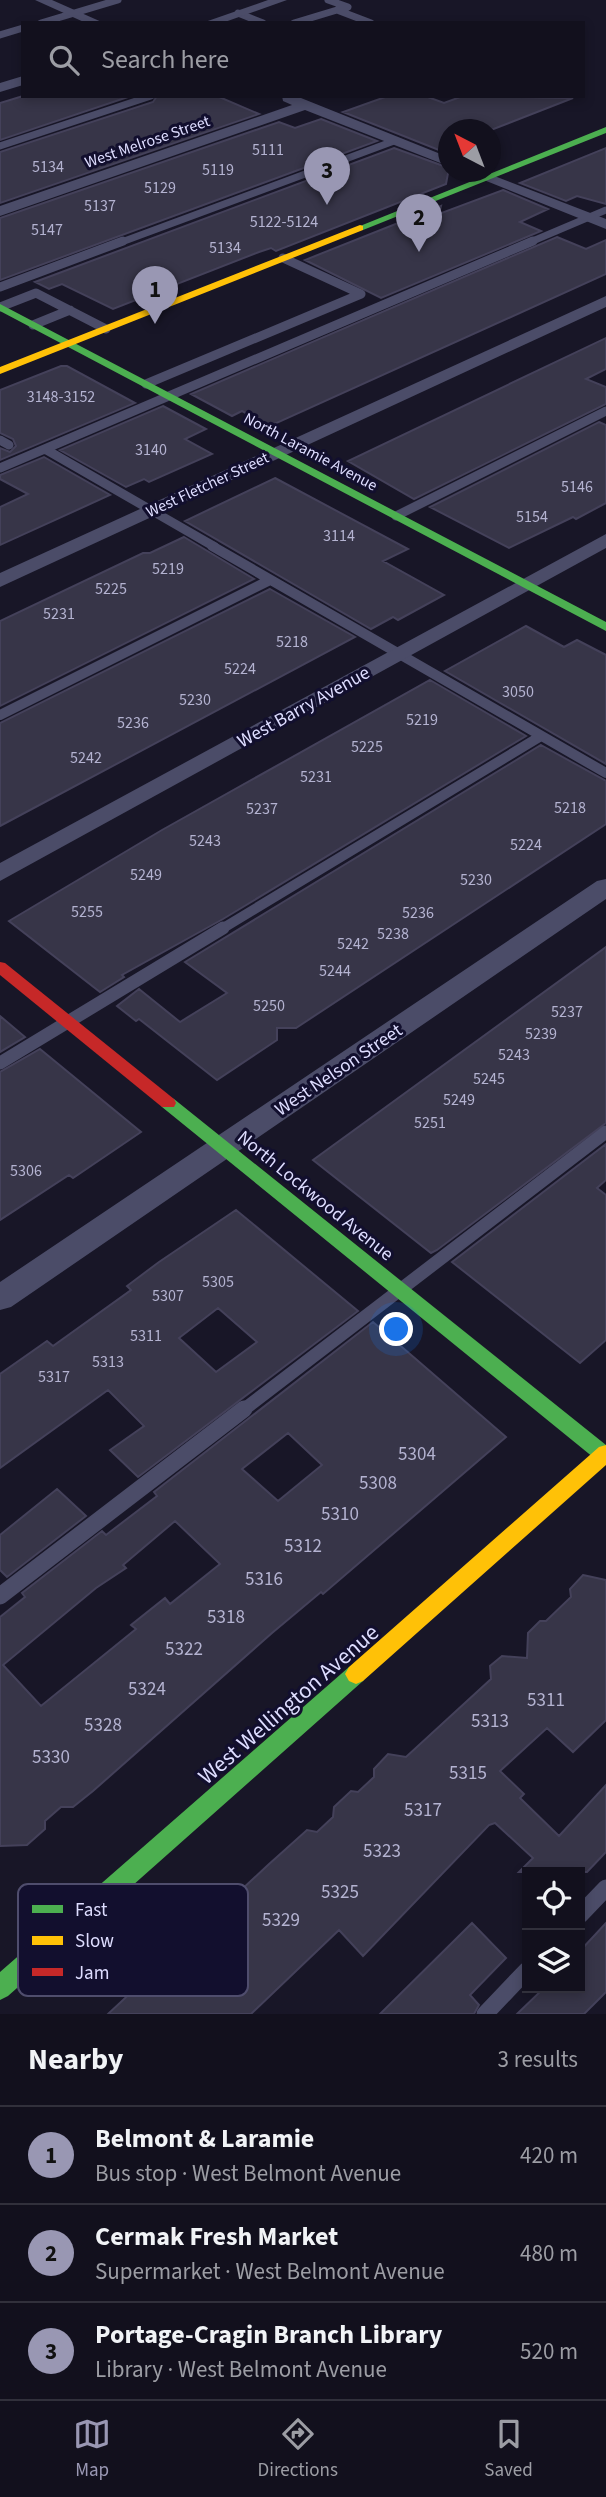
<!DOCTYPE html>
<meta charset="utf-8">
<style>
body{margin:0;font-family:"Source Sans 3",sans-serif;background:#1f1e2a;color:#f1f3f6}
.controls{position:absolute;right:21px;bottom:21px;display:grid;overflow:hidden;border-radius:0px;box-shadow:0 4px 10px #0003}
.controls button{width:63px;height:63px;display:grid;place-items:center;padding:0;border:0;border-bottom:2px solid #31303b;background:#12101d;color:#f1f3f6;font:35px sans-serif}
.compass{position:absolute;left:438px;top:119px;width:63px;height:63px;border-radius:50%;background:#12101d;box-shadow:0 4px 10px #0003;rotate:318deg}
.you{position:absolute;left:397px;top:1330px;width:24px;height:24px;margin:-18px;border:5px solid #fff;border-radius:50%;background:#1a73e8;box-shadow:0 0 0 10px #1a73e833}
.badge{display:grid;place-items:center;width:46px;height:46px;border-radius:50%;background:#9997b3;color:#111;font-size:23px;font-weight:700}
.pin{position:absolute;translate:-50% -58px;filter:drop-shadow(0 2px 4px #0008)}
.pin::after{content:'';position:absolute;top:37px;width:24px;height:21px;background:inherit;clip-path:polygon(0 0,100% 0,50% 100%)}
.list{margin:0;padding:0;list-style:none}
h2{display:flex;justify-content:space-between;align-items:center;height:91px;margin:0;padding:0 28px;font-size:30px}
h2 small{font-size:23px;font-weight:400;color:#9c9da4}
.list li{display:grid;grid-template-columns:46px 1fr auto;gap:21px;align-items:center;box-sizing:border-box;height:98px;padding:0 28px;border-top:2px solid #31303b}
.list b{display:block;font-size:26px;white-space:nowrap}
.list p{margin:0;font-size:23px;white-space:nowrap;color:#9c9da4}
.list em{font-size:23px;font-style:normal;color:#9c9da4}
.icon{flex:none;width:38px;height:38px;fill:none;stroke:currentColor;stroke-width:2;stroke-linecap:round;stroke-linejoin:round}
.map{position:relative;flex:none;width:606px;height:2014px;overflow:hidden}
.search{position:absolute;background:#12101d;box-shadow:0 4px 10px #0003;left:21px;right:21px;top:21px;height:77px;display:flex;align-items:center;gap:18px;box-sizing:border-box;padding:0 24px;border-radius:0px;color:#9c9da4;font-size:26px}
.sheet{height:385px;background:#12101d}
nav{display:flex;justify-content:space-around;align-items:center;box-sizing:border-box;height:98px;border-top:2px solid #31303b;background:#12101d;font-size:19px;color:#9c9da4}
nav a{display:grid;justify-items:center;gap:4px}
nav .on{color:#9997b3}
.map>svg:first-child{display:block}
</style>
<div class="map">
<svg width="606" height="2014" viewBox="0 0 606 2014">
<rect width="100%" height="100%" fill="#181627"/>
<path fill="#373548" stroke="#44415a" stroke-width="2" fill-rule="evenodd" d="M23,96H131L0,140V103Z
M157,96H217L259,114L0,203V152L153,102Z
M388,96H425L444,103L463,96L573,98L491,130H449V154L343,112Z
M321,119L377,141L0,280V218L279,122L295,128Z
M394,148L449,168L446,184L276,251L271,248L259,252L113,309L62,284L49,289L35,282Z
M606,148V204L577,196L566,201L520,183Z
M503,190L548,209L520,222L541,231L381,298L305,260L441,206L439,214Z
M557,237L586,249L606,240V274L270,426L242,411L232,416L191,394Z
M606,338V369L586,379L606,387V404L414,499L348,461Z
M61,366H67L135,403L0,460V448L10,452L16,446L13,439L0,433V390Z
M163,406L206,429L185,439L212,454L149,482L144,479L126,487L60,450Z
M599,422L606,425V503L576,519L573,517L509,548L430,507Z
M44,457L110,495L0,545V507L28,494L0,479V475Z
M275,478L408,549L383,561L444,595L398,620L393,617L371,629L185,521Z
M184,537L254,579L0,706V621L143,553H150Z
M270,589L355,637L0,826V723Z
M526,626L564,647L577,640L606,655V764L445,671Z
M430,680L526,736L223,919L122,975L124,977L100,992L9,921L162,830Z
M541,745L606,781V824L296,1028H277V1040L217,1080L139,1019L136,1021L117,1006L139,989L180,1022L227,993L185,962Z
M606,947V1123L437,1250L431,1253L313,1160Z
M0,1016L25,1037L0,1052Z
M40,1049L141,1132L73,1178L69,1175L0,1220V1072Z
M606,1144V1180L597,1188L606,1195V1340L580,1363L452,1262Z
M236,1210L358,1311L138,1477L110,1450L144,1426L108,1390L0,1468V1374L47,1341L53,1346L131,1290L127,1286L159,1262ZM218,1308L257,1342L216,1372L179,1338Z
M373,1322L506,1437L323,1594L321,1592L272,1633L93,1791L73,1807H61L45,1821V1829L27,1845L0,1846V1617L25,1597L22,1593L102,1531L106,1535L157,1496L154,1492ZM288,1433L322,1465L278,1501L242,1469ZM175,1521L220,1564L170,1604L165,1598L131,1625L136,1629L41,1706L3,1665L96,1588L126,1568L123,1565Z
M57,1489L86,1516L7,1577L0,1570V1535Z
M583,1575L606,1580V1720L573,1752L547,1728L500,1771L524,1794L520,1798L559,1836L606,1785V1852L587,1872H519L533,1858L495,1823L489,1825L363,1956L339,1930L251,2014H108L268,1865L307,1830L317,1832L333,1817L334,1807L351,1791L358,1792L374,1777V1769L388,1754L406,1757L491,1679L490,1666L502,1656L527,1658L528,1633L540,1621H546L571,1597L570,1589Z
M472,1923L506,1958L470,1995L479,2005L474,2014H380Z
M606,1923V1992L584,2014H517L544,1988H580V1951Z"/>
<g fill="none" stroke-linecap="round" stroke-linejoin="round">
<path stroke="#4b4c68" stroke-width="7" d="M328,0L348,7L337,10L371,23
M238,13L263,23
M41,23L118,0
M294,23L337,10
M0,35L23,28
M0,146L151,96
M119,243L394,141
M528,243L606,210"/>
<path stroke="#4b4c68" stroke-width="9" d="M0,287L123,241
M0,307L36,293L106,329
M33,325L70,310
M146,384L361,294L283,258
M0,440L9,445
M45,449L215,547
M0,468L533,241
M396,516L606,411"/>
<path stroke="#4b4c68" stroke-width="10" d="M212,546L606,773
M0,715L270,580
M220,930L541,736"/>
<path stroke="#4b4c68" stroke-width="13" d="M0,1063L223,928
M242,1411L606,1132"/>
<path stroke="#4b4c68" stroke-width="17" d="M0,1596L244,1409
M580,1915L606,1888
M485,2014L527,1970"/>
<path fill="#4b4c68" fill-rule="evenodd" d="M35,0H52L104,23H86Z
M268,0H287L222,23H202Z
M23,76V85L0,92V83Z
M282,96H296L448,157V166L305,110L0,216V206L292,105L283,101Z
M464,172H484L606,219V229Z
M606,296V307L0,587V573Z
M606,534V548L0,881V863Z
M606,879V899L11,1307L0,1310V1282L597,881Z"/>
<path fill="#4caf50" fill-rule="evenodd" d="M606,127V133L363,230L355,228Z
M0,304L606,622V631L0,311Z
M168,1097L174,1099L606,1445V1464L599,1462L162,1107L160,1103L162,1099Z
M356,1664L363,1667L367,1674L363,1681L8,1996L0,2000V1972L349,1667Z"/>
<path fill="#ffc107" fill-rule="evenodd" d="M360,225L363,226V230L0,374V367Z
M606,1445V1465L363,1681L356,1684L349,1681L345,1674L349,1667L599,1447Z"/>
<path fill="#c62828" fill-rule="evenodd" d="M0,962L5,963L174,1099L176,1103L174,1107H162L0,975Z"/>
</g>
<g text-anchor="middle" stroke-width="6" stroke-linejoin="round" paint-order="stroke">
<g font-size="16" fill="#deddff" stroke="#120f2e">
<text transform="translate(147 141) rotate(-19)" y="6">West Melrose Street</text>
<text transform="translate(311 451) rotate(28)" y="6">North Laramie Avenue</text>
<text transform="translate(207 484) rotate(-25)" y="6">West Fletcher Street</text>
</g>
<g font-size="16" fill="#b4b3d1">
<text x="268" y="155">5111</text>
<text x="48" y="172">5134</text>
<text x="218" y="175">5119</text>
<text x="160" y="193">5129</text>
<text x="100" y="211">5137</text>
<text x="284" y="227">5122-5124</text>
<text x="47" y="235">5147</text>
<text x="225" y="253">5134</text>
<text x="61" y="402">3148-3152</text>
<text x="151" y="455">3140</text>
<text x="577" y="492">5146</text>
<text x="532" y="522">5154</text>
<text x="339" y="541">3114</text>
<text x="168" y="574">5219</text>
<text x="111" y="594">5225</text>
<text x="59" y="619">5231</text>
<text x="292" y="647">5218</text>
<text x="240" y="674">5224</text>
<text x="518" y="697">3050</text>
<text x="195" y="705">5230</text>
<text x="422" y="725">5219</text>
<text x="133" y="728">5236</text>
<text x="367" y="752">5225</text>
<text x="86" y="763">5242</text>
<text x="316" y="782">5231</text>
<text x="570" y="813">5218</text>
<text x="262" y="814">5237</text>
<text x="205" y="846">5243</text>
<text x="526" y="850">5224</text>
<text x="146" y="880">5249</text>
<text x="476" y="885">5230</text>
<text x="87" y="917">5255</text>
<text x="418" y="918">5236</text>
<text x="393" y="939">5238</text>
<text x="353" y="949">5242</text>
<text x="335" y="976">5244</text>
<text x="269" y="1011">5250</text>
<text x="567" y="1017">5237</text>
<text x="541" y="1039">5239</text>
<text x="514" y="1060">5243</text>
<text x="489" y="1084">5245</text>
<text x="459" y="1105">5249</text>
<text x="430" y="1128">5251</text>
<text x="26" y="1176">5306</text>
<text x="218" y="1287">5305</text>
<text x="168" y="1301">5307</text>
<text x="146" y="1341">5311</text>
<text x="108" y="1367">5313</text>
<text x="54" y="1382">5317</text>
</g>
<g font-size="19" fill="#deddff" stroke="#120f2e">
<text transform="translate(303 706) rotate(-29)" y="7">West Barry Avenue</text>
<text transform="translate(338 1069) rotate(-34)" y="7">West Nelson Street</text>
<text transform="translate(316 1195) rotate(39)" y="7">North Lockwood Avenue</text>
</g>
<g font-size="19" fill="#b4b3d1">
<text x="417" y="1460">5304</text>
<text x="378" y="1489">5308</text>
<text x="340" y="1520">5310</text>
<text x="303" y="1552">5312</text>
<text x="264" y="1585">5316</text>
<text x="226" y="1623">5318</text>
<text x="184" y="1655">5322</text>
<text x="147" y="1695">5324</text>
<text x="546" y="1706">5311</text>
<text x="490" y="1727">5313</text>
<text x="103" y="1731">5328</text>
<text x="51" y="1763">5330</text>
<text x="468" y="1779">5315</text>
<text x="423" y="1816">5317</text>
<text x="382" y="1857">5323</text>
<text x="340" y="1898">5325</text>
<text x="281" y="1926">5329</text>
</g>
<g font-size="23" fill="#deddff" stroke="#120f2e">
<text transform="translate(288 1704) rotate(-41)" y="8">West Wellington Avenue</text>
</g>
</g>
<rect x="18" y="1884" width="230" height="112" rx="10" fill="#120f2e" stroke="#4f4d6d" stroke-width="2"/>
<rect x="32" y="1905" width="31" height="8" fill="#4caf50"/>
<rect x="32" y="1936" width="31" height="9" fill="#ffc107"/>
<rect x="32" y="1968" width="31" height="8" fill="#c62828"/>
<g font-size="19" fill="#deddff">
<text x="75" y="1916">Fast</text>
<text x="75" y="1947">Slow</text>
<text x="75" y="1979">Jam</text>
</g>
</svg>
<div class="controls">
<button><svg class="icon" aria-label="locate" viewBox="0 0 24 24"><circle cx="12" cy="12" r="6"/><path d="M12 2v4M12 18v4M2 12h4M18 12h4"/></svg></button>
<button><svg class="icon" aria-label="layers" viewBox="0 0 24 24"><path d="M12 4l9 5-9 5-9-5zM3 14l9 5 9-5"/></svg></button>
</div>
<svg class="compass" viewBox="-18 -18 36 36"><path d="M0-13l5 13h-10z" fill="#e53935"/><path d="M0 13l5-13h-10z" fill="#9c9da4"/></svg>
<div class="you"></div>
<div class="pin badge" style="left:155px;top:324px">1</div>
<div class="pin badge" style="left:419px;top:252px">2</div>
<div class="pin badge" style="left:327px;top:205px">3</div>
<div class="search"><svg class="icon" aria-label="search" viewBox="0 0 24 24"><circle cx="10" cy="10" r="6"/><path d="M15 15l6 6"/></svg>Search here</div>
</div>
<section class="sheet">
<h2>Nearby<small>3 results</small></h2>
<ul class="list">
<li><span class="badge">1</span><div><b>Belmont &amp; Laramie</b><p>Bus stop · West Belmont Avenue</p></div><em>420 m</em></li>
<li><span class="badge">2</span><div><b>Cermak Fresh Market</b><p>Supermarket · West Belmont Avenue</p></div><em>480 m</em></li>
<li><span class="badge">3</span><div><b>Portage-Cragin Branch Library</b><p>Library · West Belmont Avenue</p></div><em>520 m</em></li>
</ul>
</section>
<nav>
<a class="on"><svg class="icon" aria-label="map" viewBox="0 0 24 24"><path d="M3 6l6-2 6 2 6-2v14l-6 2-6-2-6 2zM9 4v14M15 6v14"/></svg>Map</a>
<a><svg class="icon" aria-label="directions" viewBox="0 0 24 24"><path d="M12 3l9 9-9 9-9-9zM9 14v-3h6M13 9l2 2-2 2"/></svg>Directions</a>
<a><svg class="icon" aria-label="saved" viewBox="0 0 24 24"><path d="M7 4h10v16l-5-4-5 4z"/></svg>Saved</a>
</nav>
